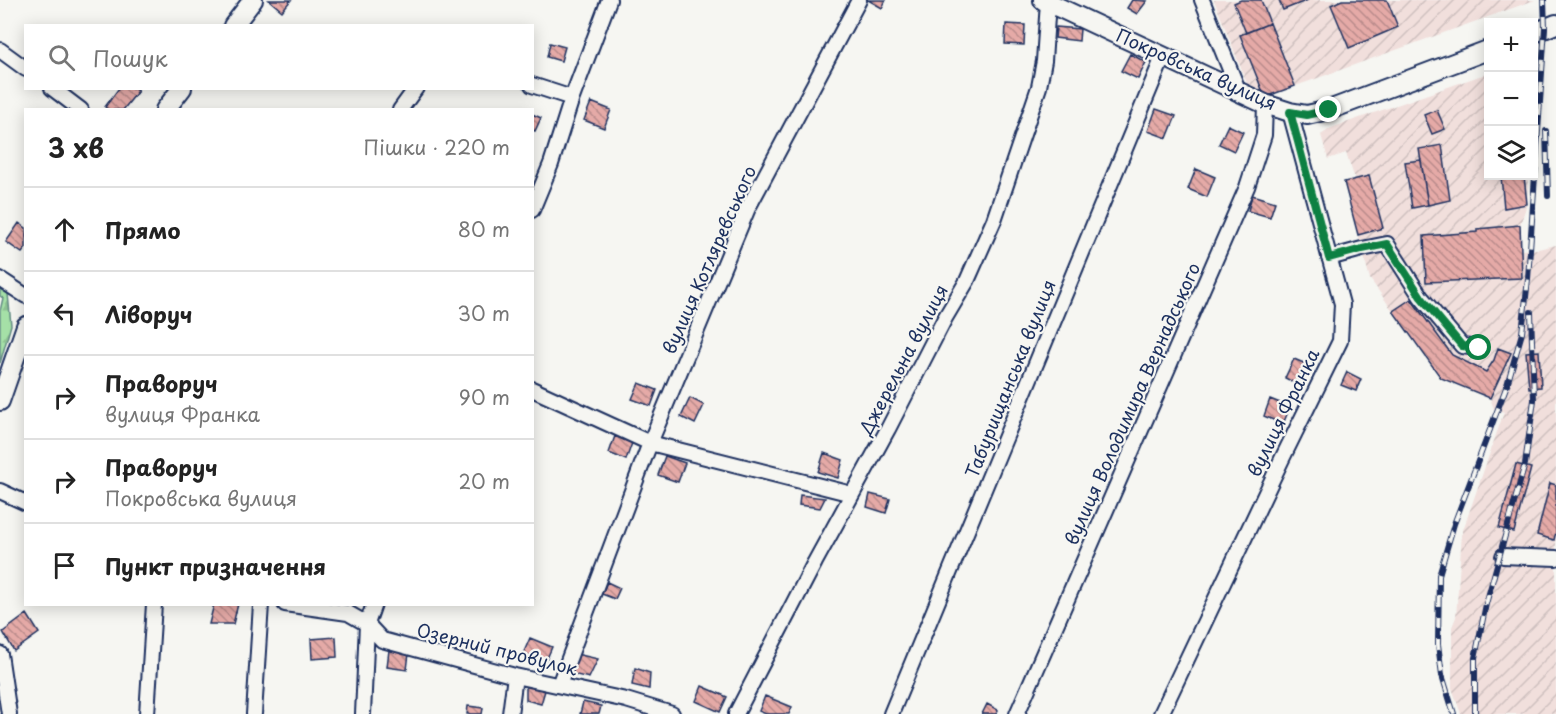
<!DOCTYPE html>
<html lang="uk">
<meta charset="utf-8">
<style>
body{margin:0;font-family:"Playpen Sans",sans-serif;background:#f2f2f2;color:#222}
.controls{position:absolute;right:18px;top:18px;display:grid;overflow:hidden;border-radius:0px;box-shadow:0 3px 15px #0003}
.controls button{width:54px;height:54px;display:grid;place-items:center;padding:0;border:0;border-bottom:2px solid #e0e0e0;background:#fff;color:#222;font:30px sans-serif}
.stop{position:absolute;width:18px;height:18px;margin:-14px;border:4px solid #0b8043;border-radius:50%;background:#fff}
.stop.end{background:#0b8043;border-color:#fff;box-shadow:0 2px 6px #0008}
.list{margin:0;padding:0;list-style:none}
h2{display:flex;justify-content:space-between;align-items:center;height:78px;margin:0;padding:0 24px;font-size:26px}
h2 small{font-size:20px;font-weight:400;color:#767676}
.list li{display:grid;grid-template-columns:39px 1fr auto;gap:18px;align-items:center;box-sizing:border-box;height:84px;padding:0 24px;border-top:2px solid #e0e0e0}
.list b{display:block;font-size:22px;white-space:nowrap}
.list p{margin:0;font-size:20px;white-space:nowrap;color:#767676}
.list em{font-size:20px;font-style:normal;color:#767676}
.icon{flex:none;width:33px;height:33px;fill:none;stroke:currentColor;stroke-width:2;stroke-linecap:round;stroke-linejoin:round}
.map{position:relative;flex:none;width:1556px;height:714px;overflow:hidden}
.search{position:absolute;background:#fff;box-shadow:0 3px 15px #0003;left:24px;top:24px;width:510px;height:66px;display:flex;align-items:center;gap:15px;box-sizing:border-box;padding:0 21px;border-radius:0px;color:#767676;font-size:22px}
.panel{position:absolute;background:#fff;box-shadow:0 3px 15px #0003;left:24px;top:108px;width:510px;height:498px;border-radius:0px}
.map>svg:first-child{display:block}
</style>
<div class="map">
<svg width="1556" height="714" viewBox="0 0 1556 714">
<defs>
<pattern id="industrial-furrows" width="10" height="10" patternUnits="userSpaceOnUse" patternTransform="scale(1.5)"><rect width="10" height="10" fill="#f1dfdc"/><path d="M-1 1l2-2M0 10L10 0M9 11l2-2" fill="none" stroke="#cec0bf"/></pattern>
<pattern id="forest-firs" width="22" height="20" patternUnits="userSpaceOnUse" patternTransform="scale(1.5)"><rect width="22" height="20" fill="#a5e0a7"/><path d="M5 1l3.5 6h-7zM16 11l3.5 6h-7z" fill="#8dc092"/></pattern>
<pattern id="building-back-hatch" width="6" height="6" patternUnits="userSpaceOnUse" patternTransform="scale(1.5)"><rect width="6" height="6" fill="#e5aaa7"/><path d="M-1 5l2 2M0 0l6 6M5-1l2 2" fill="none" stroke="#b98b8b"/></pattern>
</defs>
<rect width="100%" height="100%" fill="#f6f6f2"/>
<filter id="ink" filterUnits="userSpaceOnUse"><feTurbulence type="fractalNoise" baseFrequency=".0167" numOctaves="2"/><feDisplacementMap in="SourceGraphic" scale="12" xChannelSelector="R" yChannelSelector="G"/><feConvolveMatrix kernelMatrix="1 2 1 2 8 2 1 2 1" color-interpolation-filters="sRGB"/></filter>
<g filter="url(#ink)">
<path fill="url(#industrial-furrows)" d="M1214,0H1535L1265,97L1250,91Z
M1488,73V176H1528L1527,204L1520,225L1521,250L1538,249L1556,245V714H1461L1452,688V627L1456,617L1462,533L1504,412L1494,409L1490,398L1441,378L1370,279L1344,182L1355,179L1346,153L1328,159L1321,135L1331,128Z"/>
<path fill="url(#forest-firs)" stroke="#608882" stroke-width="1.5" d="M0,288L8,294L11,325L0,363V311L3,298L0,296Z"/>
<path fill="url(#building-back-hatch)" stroke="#1b2f5e" stroke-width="1.5" d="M269,0H291L282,11Z
M868,0H886L882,8Z
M1132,0L1147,1L1137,14L1127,8Z
M1241,0H1261L1270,23L1246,33L1234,3Z
M1279,0H1308L1283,10Z
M1342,0H1387L1398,27L1349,48L1331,5Z
M1270,23L1295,86L1265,97L1240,35Z
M1006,24L1025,25L1024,45L1005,44Z
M1056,27L1080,29L1079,41L1055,38Z
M550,43L565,47L561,61L547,57Z
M1130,54L1146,62L1138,79L1121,71Z
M119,88H135L138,91L123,110H108L105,107Z
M591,102L611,110L604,128L584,120Z
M1156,109L1176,116L1167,138L1148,131Z
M1437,110L1445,129L1432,134L1424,115Z
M532,114L541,118L535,131L532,130Z
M1228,125L1243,132L1234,151L1219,144Z
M1442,145L1450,200L1428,205L1419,149Z
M1421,160L1428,205L1412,208L1405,162Z
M1196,169L1215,177L1207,197L1188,189Z
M1369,176L1383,228L1358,235L1344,182Z
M1501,176H1524L1527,204L1504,208Z
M1252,195L1275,202L1270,217L1248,211Z
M19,223L26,228V248L22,253L6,242Z
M1520,225L1522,278L1426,282L1424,236L1477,232V229Z
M1411,299L1452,355L1486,372L1494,360L1498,348L1511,353L1490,398L1441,378L1393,311Z
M1539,351L1541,387L1529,388L1526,352Z
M1294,359L1306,364L1297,384L1285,378Z
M1347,372L1361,379L1356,391L1341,385Z
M639,383L657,390L651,406L632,399Z
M690,398L704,405L695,424L681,417Z
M1270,399L1290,407L1283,424L1264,416Z
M615,436L632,443L626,460L609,453Z
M824,453L843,460L838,478L818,472Z
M665,456L685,463L678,482L658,475Z
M1516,464L1531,468L1514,532L1499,528Z
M1550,483L1556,485V532L1554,540L1537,535Z
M870,494L890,499L886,513L867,507Z
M800,495L825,498L820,508L799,505Z
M607,582L620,588L615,599L602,594Z
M214,604H238L233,624H209Z
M27,614L39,633L14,651L3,632Z
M336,637L337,657L312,659L311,639Z
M530,638L552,647L545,663L523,654Z
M389,650L409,653L407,670L387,667Z
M576,654L598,659L589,678L568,673Z
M635,668L650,673L649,689L632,685Z
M526,686L546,687L541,704L526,700Z
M702,686L727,697L720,712L696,701Z
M765,696L792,707L789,714H766L759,711Z
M583,702L601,706L599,714H580Z
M987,704L998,710L996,714H982Z
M468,706L483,708L482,714H467Z"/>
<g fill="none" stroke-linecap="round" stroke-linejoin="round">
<defs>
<path id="minor" d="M1202,0L1239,92
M0,50L26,69
M532,85L572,98
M52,88L81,110
M400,110L416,88
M532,210L551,164L572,98L609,0
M1329,258L1362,249L1387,244L1421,297L1462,346L1479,348
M0,279L26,296
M532,389L650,443L852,494
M0,491L26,503
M1503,556L1556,558
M285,604L348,613L367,624L382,640L515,676L626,700L672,714
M0,654L9,714
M559,685L650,443L748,208L859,0
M147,714L154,604
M254,714L261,604
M363,714L367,624L374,604
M510,714L515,676
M736,714L815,562L888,429L945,318L967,281L994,220L1039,87L1044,61L1048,2
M891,714L1163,57
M1017,714L1247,187L1264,135L1265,104
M1161,714L1281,461L1340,341L1342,304L1290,112"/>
<path id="major" d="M1043,0L1265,104L1290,112L1307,115L1329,110L1488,50
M233,26L253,0
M1534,33L1556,24
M165,110L182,88
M0,401L26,326"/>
</defs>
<use href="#minor" stroke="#1b2f5e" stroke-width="18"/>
<use href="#major" stroke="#1b2f5e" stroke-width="22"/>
<use href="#minor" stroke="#f6f6f2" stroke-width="14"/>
<use href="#major" stroke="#f6f6f2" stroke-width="18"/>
<defs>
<path id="rail" d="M1546,131L1548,196
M1454,714L1442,675L1438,644L1439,575L1454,524L1507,385L1522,333L1528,279L1545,28L1544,0
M1475,714V658L1486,604L1525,464L1534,400L1531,312"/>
</defs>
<use href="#rail" stroke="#1b2f5e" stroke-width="6"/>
<use href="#rail" stroke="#f6f6f2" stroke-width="4" stroke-dasharray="11" stroke-linecap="butt"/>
</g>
</g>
<g fill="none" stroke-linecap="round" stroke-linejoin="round" filter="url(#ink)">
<path stroke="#0b8043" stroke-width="8" d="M1329,110L1307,115L1290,112L1329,258L1362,249L1387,244L1421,297L1462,346L1479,348"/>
</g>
<g text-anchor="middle" stroke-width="4.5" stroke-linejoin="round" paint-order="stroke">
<g font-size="18" fill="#1b2f5e" stroke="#f6f6f2">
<text transform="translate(1196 70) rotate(24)" y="6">Покровська вулиця</text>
<text transform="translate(710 260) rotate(-66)" y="6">вулиця Котляревського</text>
<text transform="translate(904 360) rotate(-62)" y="6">Джерельна вулиця</text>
<text transform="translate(1011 379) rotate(-68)" y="6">Табурищанська вулиця</text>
<text transform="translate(1133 404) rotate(-66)" y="6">вулиця Володимира Вернадського</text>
<text transform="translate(1284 413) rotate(-64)" y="6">вулиця Франка</text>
<text transform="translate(497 650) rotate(14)" y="6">Озерний провулок</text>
</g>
</g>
</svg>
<div class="controls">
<button>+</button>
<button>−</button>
<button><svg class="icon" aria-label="layers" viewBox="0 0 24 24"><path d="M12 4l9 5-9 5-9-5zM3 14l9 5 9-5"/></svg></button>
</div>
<div class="stop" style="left:1479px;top:348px"></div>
<div class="stop end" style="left:1329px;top:110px"></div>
<div class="search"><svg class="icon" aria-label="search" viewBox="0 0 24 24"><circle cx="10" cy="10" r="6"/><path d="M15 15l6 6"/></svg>Пошук</div>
<section class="panel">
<h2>3 хв<small>Пішки · 220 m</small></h2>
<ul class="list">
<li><svg class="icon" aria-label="ahead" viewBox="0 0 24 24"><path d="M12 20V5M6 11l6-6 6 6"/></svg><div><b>Прямо</b></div><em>80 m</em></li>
<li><svg class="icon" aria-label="left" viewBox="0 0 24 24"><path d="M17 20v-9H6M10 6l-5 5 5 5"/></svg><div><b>Ліворуч</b></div><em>30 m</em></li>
<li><svg class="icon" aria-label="right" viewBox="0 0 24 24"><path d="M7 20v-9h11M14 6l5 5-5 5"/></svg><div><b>Праворуч</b><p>вулиця Франка</p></div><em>90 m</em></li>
<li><svg class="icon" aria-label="right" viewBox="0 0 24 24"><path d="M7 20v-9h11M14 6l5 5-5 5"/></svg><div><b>Праворуч</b><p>Покровська вулиця</p></div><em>20 m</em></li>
<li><svg class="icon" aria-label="arrive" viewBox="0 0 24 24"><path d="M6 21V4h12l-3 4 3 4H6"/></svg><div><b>Пункт призначення</b></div></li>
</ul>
</section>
</div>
